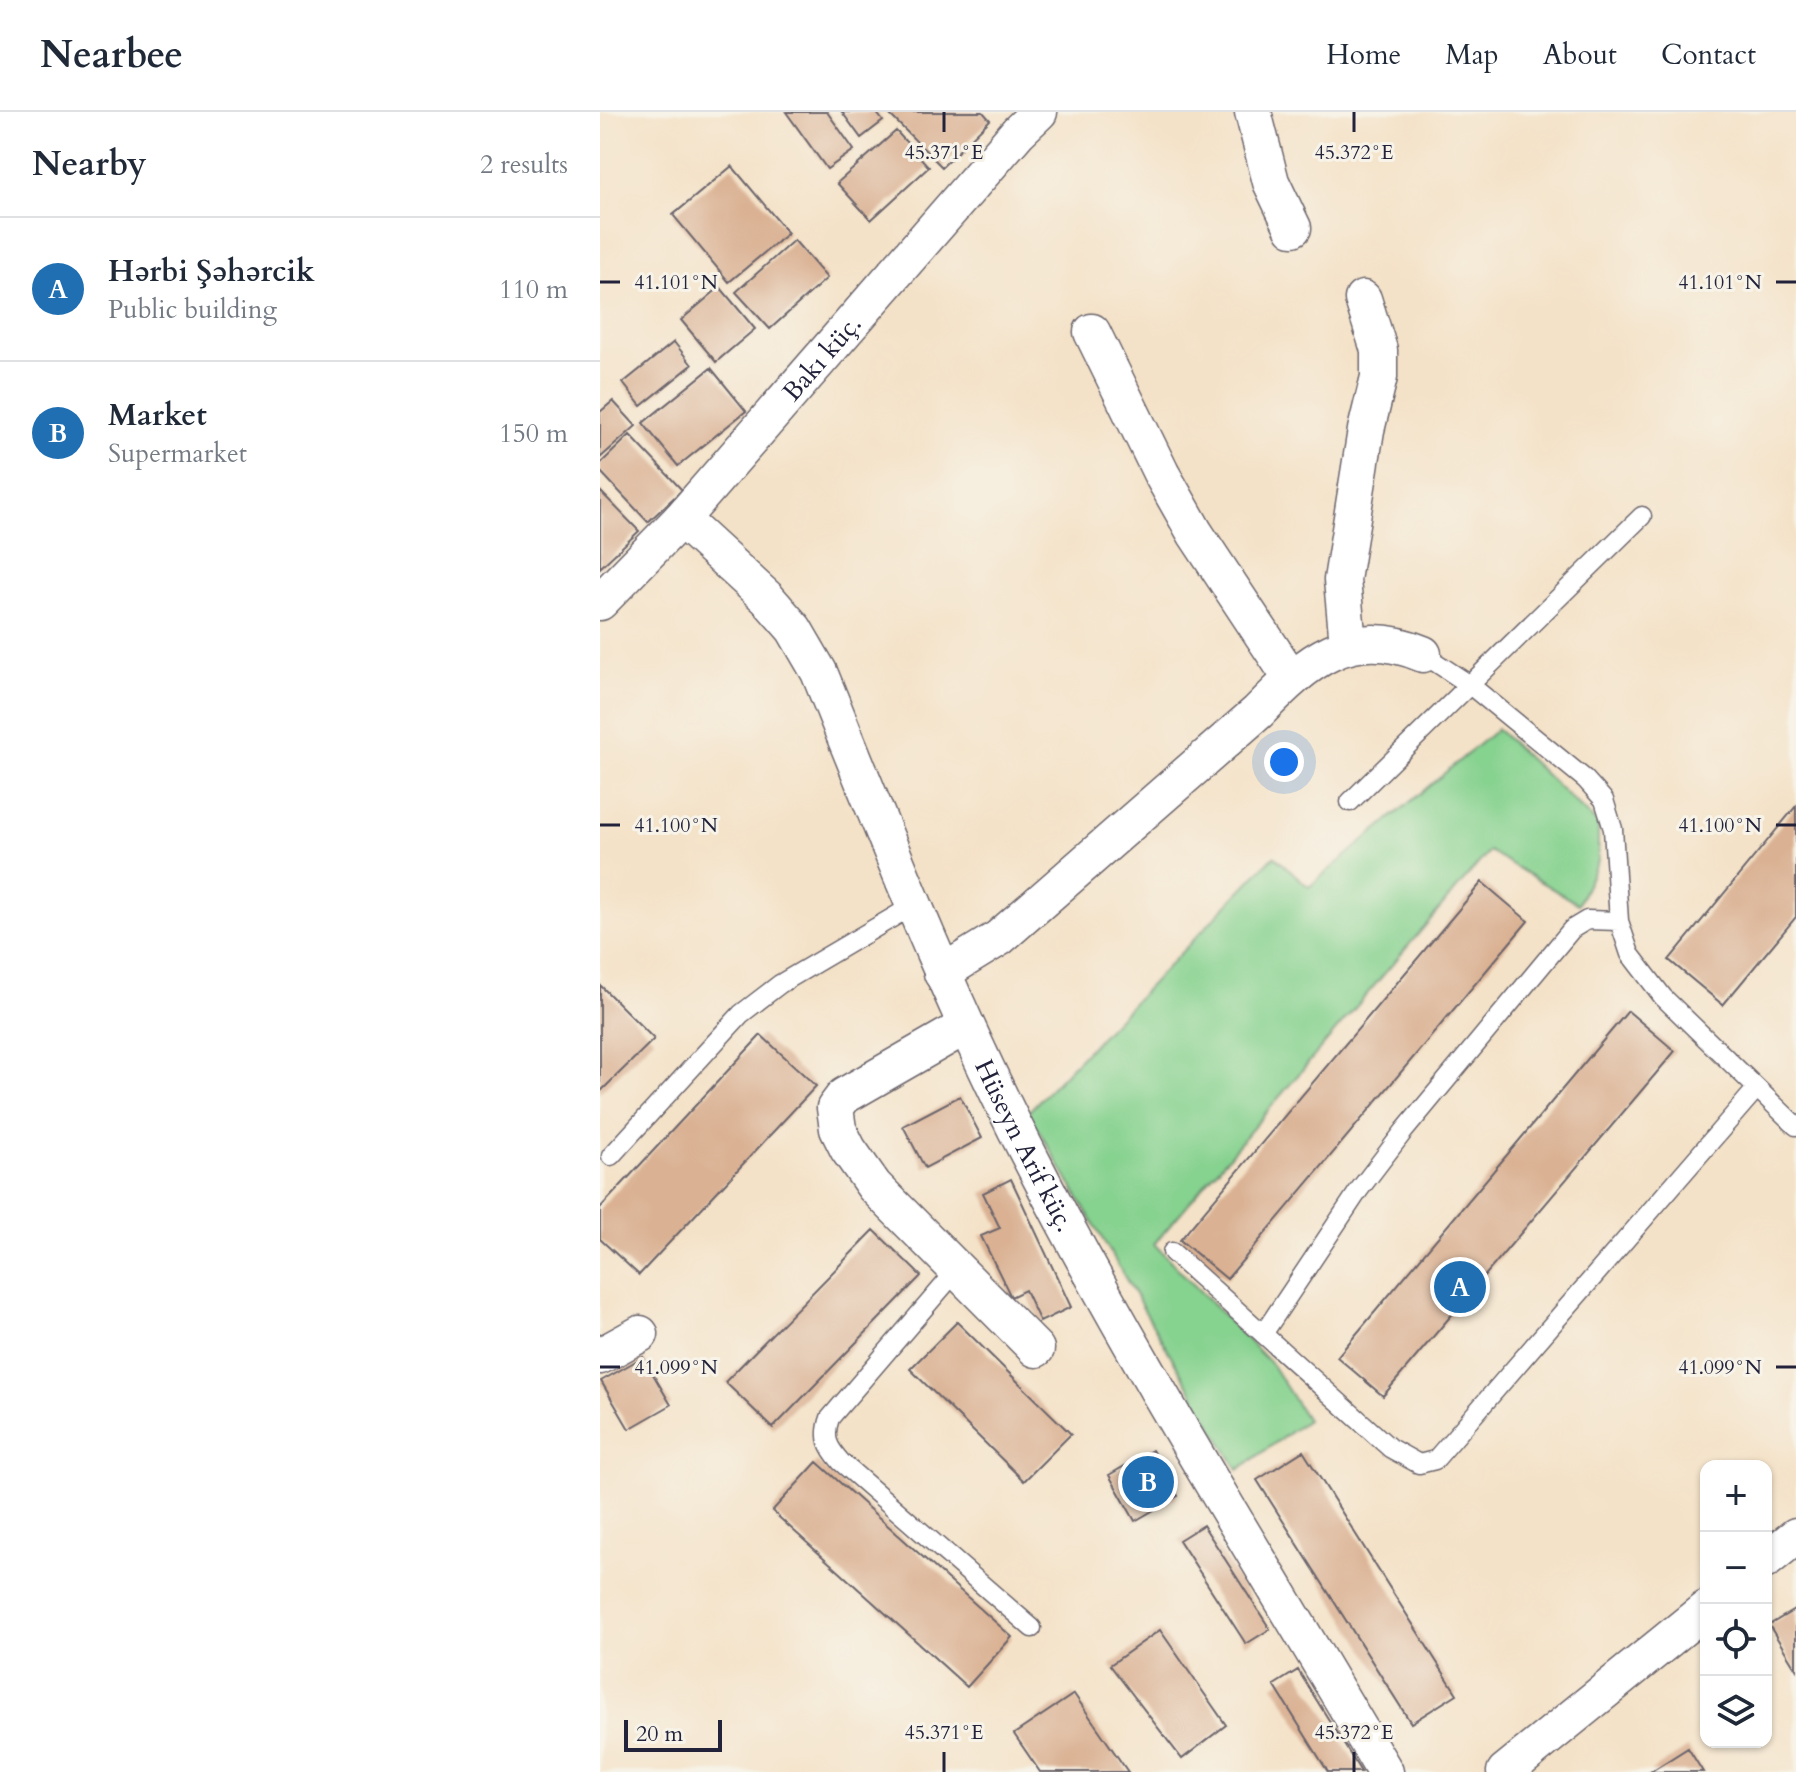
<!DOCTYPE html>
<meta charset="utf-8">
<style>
body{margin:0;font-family:Cardo,serif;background:#f6f6f7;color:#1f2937}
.controls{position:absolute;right:24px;bottom:24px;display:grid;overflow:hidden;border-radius:16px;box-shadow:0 2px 6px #0004}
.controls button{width:72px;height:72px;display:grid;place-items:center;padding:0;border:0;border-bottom:2px solid #e0e1e3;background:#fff;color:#1f2937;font:40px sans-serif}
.scale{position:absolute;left:24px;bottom:20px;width:98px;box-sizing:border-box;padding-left:8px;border:4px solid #22223b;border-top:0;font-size:22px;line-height:28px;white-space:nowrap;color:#22223b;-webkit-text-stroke:6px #f7f3e8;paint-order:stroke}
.you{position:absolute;left:684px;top:650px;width:28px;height:28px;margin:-20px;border:6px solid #fff;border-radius:50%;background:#1a73e8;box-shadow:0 0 0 12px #1a73e833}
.badge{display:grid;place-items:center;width:52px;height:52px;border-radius:50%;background:#1f6fb2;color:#fff;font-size:26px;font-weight:700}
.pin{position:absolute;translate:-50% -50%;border:4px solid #fff;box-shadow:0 2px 8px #0006}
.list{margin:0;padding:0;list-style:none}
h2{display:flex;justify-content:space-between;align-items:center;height:104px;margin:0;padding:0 32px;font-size:34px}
h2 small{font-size:26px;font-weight:400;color:#747a83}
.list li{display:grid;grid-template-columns:52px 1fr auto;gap:24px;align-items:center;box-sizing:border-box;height:144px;padding:0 32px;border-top:2px solid #e0e1e3}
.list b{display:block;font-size:30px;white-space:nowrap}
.list p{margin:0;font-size:26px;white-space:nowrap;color:#747a83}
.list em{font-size:26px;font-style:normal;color:#747a83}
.icon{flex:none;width:44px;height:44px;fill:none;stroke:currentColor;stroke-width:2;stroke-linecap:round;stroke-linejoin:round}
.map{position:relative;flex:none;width:1196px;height:1660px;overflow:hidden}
header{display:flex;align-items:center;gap:48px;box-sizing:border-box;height:112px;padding:0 40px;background:#fff;border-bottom:2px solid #e0e1e3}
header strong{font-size:38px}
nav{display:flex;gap:44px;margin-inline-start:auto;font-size:28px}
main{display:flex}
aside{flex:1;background:#fff}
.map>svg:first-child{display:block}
</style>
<header>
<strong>Nearbee</strong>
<nav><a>Home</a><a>Map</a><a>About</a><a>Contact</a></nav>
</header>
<main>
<aside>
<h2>Nearby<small>2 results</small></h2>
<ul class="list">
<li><span class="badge">A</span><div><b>Hərbi Şəhərcik</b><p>Public building</p></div><em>110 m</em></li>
<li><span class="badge">B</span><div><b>Market</b><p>Supermarket</p></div><em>150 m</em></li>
</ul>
</aside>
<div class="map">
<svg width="1196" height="1660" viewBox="0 0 1196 1660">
<rect width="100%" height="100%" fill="#f7f3e8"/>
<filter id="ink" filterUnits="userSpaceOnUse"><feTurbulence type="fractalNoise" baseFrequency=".0125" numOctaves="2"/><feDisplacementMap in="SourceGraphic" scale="16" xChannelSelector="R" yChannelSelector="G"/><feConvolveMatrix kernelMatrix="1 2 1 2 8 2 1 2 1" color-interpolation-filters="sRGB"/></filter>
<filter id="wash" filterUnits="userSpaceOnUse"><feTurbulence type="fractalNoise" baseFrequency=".006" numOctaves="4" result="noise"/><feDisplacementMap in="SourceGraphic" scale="32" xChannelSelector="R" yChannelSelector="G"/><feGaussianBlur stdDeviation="1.8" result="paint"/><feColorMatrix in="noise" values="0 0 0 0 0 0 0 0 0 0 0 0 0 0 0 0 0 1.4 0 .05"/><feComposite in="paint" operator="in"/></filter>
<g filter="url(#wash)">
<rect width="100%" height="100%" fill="#f4e2c8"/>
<path fill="#86d28f" stroke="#547a65" stroke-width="2" d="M897,617L998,712V749L978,792L889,739L554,1132L672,1253L707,1308L638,1358L428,1000L674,744L709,775Z"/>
<g id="blocks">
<path fill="#dab193" d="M186,0H227L254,38L227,57Z
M242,0H276L283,9L261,26Z
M287,0H383L390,8L342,55Z
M296,19L329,55L271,108L237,71Z
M132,54L188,121L129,170L73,103Z
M194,128L227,166L170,217L136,180Z
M120,175L155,217L116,250L81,208Z
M74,230L92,253L41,294L23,271Z
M111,256L146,299L78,354L43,311Z
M13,289L36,314L0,346V300Z
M30,323L82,378L48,410L0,359V352Z
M0,379L39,419L0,456Z
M1196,694V805L1123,893L1069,848Z
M882,770L928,809L627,1167L580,1128Z
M0,873L54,927L0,980Z
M1028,899L1075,939L783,1284L737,1245Z
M161,923L216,974L39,1163L0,1127V1096Z
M360,984L382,1026L325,1056L303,1014Z
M411,1067L471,1195L440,1210L425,1178L411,1185L381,1124L400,1116L383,1081Z
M274,1118L321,1164L173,1316L125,1270Z
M357,1210L471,1322L424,1369L310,1257Z
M43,1245L71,1293L29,1317L1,1269Z
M552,1338L578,1384L535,1409L509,1363Z
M703,1339L857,1582L811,1611L657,1368Z
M217,1350L412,1525L367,1575L172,1399Z
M603,1413L670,1517L646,1532L579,1428Z
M1196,1497V1557L1169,1513Z
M560,1518L626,1613L582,1647L510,1553Z
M698,1558L761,1660H728L674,1573Z
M474,1582L528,1660H440L414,1622Z
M1088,1636L1103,1660H1050Z"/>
</g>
</g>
<g filter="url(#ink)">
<use href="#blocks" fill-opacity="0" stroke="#6c656c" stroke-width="2"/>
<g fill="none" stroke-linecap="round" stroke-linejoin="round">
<defs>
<path id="lane" d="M823,542L870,573L985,667L1004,688L1013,717L1019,809L1030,842L1063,885L1196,1014
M750,690L1042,404
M11,1044L141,902L180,872L314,793
M572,1140L790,1336L819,1352L835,1348L1157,976
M357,1158L230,1306C223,1326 228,1335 241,1350L432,1516
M663,1222L759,1078L804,1019L972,817L987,808L1019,809"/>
<g id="street">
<path d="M653,0L671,70L693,116"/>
<path d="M492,220L561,361L595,421L691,566"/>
<path id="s1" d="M81,407L167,486L194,517L219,560C287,728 352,896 436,1057C541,1261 668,1461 785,1660"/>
<path id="s2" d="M0,490L81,407L418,20L439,0"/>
<path d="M748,532L742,468L766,318L779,265V238L763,187"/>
<path d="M342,861L399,826L658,600C707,549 750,511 823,542"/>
<path d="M366,914L244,984L235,996L238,1017L248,1037L274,1074L436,1237"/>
<path d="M0,1244L40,1222"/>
<path d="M1166,1448L1196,1424"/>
<path d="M905,1660L1106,1497"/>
</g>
</defs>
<use href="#lane" stroke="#6c656c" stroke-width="21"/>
<use href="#street" stroke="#6c656c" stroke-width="39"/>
<use href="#lane" stroke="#fff" stroke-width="18"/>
<use href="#street" stroke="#fff" stroke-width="36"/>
</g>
</g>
<path fill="none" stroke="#22223b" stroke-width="3" d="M344,0V20M754,0V20M0,170H20M1176,170H1196M0,713H20M1176,713H1196M0,1255H20M1176,1255H1196M344,1640V1660M754,1640V1660"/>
<g text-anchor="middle" stroke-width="6" stroke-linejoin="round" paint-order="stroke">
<g font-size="26" fill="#22223b" stroke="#f7f3e8">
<text dy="9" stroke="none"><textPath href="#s2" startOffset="330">Bakı küç.</textPath></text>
<text dy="9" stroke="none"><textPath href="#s1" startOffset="724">Hüseyn Arif küç.</textPath></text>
</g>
</g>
<g font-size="20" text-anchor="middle" fill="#22223b" stroke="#f7f3e8" stroke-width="6" stroke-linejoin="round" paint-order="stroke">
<text x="344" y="47">45.371°E</text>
<text x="754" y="47">45.372°E</text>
<text x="76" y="177">41.101°N</text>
<text x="1120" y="177">41.101°N</text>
<text x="76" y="720">41.100°N</text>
<text x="1120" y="720">41.100°N</text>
<text x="76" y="1262">41.099°N</text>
<text x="1120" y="1262">41.099°N</text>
<text x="344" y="1627">45.371°E</text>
<text x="754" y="1627">45.372°E</text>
</g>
</svg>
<div class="controls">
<button>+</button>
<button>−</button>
<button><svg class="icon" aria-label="locate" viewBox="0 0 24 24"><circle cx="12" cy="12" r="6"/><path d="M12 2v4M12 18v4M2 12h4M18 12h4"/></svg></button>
<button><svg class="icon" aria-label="layers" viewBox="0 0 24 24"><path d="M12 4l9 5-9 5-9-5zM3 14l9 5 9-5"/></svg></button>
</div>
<div class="scale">20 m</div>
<div class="you"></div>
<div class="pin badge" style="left:860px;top:1175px">A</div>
<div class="pin badge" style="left:548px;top:1370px">B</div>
</div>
</main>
